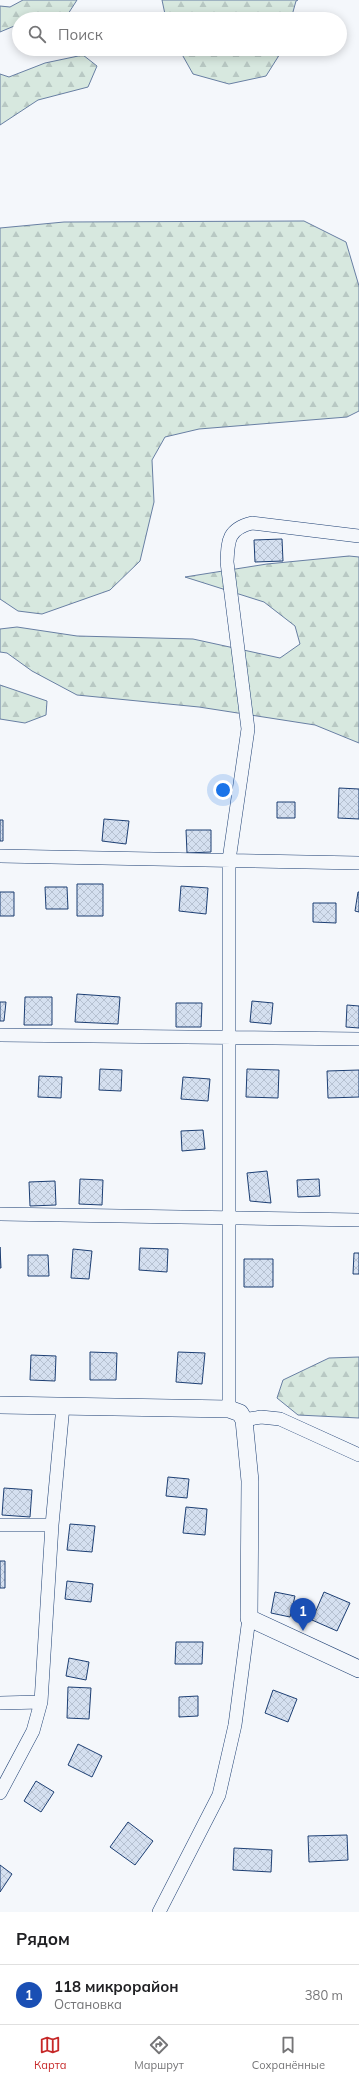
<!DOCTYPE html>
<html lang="ru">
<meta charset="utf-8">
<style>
body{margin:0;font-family:Mulish,sans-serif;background:#f2f2f2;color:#202124}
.you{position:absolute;left:223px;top:790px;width:14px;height:14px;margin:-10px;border:3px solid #fff;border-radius:50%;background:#1a73e8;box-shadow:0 0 0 6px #1a73e833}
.badge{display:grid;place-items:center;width:26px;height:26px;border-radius:50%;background:#c62828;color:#fff;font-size:13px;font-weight:700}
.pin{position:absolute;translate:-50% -33px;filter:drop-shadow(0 1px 2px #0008)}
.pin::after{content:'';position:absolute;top:21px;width:14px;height:12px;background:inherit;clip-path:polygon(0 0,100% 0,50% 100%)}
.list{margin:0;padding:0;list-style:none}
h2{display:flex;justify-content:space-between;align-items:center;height:52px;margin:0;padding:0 16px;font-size:17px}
h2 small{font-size:13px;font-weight:400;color:#757577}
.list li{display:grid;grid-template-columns:26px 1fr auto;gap:12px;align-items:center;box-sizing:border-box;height:60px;padding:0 16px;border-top:1px solid #e0e0e0}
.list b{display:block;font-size:15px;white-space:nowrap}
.list p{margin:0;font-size:13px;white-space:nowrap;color:#757577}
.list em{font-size:13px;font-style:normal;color:#757577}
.icon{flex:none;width:22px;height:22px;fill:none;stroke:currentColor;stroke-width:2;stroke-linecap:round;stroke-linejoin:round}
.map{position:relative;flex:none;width:359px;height:1912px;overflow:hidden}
.search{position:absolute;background:#fff;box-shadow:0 2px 10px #0003;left:12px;right:12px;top:12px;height:44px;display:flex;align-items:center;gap:10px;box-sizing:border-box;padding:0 14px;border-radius:22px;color:#757577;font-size:15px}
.sheet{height:112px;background:#fff}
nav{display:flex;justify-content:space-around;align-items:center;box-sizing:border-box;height:56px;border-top:1px solid #e0e0e0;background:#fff;font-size:11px;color:#757577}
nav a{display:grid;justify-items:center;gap:2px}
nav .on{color:#c62828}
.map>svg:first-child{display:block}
</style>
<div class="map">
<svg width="359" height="1912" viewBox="0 0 359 1912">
<defs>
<pattern id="forest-firs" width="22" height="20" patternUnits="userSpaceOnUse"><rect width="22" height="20" fill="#d7e8df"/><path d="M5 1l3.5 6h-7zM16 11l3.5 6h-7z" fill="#b8c8c3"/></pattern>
<pattern id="building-cross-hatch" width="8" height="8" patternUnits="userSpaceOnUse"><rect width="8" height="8" fill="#d5e0f0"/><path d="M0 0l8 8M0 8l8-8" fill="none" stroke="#b6c1d1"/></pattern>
</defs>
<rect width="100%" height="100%" fill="#f4f7fb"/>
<path fill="url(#forest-firs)" stroke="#687fa3" d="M23,0H77L68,14L42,19H19V24L0,32V6L10,7Z
M162,0H298L296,1L291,19H166Z
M179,49H283L266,76L229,84L193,74Z
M83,55L97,66L88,87L38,100L0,125V74L9,77L45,63Z
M304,221L346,242L359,286V411L347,417L199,429L165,437L152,460L154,502L140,561L110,590L42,614L18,611L0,599V228L64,222Z
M349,556L359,557V743L315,725L199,707L77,695L32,671L7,653L0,652V629L17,627L77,636L193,639L280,658L300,644L295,626L264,602L185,577L267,564Z
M0,685L47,701L46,715L25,723L0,719Z
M359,1357V1418L298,1415L277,1398L283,1380L329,1358Z"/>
<path fill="url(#building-cross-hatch)" stroke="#1d3f73" d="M282,539L283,561L255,562L254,540Z
M339,788L359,789V819L338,818Z
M277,802H295V818H277Z
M104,819L129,821L126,844L102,841Z
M0,820H3V841H0Z
M186,830H211V852L187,853Z
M77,884H103V916H77Z
M181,886L208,888L206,914L179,911Z
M45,887H67L68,909H46Z
M0,892H14V916H0Z
M358,892H359V912L355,911Z
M313,903H336V923L313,922Z
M77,994L120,997L118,1024L75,1022Z
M25,997H52V1025H24Z
M252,1001L273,1003L271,1024L250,1022Z
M0,1002H6L4,1021H0Z
M176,1003H202L201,1027H176Z
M347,1005L359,1006V1028L346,1027Z
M100,1069L122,1070L121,1091L99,1090Z
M247,1069L279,1070L278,1098L246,1097Z
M359,1070V1097L328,1098L327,1071Z
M39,1076L62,1077L61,1098L38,1097Z
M183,1077L210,1079L208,1101L181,1099Z
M203,1130L205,1149L182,1151L181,1131Z
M267,1171L271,1203L250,1201L247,1173Z
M80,1179L103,1180L102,1205L79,1204Z
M319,1179L320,1196L298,1197L297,1180Z
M55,1181L56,1205L30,1206L29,1182Z
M0,1247L1,1268H0Z
M140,1248L168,1249L167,1272L139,1270Z
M73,1249L92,1251L89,1279L71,1278Z
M354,1253H359V1274H353Z
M28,1255H48L49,1276H28Z
M244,1259H273V1287H244Z
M90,1352L117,1353L116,1380H90Z
M178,1352L205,1353L202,1384L176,1382Z
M31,1355L56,1356L55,1381L30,1380Z
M168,1477L189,1479L187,1498L166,1496Z
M4,1488L32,1490L30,1517L2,1515Z
M186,1507L207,1509L205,1535L183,1533Z
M70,1524L95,1526L92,1552L67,1550Z
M0,1561H5V1588H0Z
M67,1581L93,1584L91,1602L65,1599Z
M275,1592L295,1596L290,1617L271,1613Z
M324,1592L350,1603L337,1631L312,1620Z
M176,1642H203L202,1664H175Z
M69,1658L89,1662L86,1680L66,1676Z
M68,1687L91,1688L89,1719L67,1718Z
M273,1690L297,1699L288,1722L265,1713Z
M198,1696V1716L179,1717V1697Z
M78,1744L102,1756L92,1777L68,1765Z
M36,1781L54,1792L41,1812L24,1801Z
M128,1822L153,1841L135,1865L110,1847Z
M347,1835L348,1860L309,1862L308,1836Z
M234,1848L272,1850L271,1872L233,1870Z
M0,1865L12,1874L0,1892Z"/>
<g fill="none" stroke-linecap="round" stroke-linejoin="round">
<defs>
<path id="minor" d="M0,856L359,863
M0,1035L359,1039
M0,1214L359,1220
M229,1409V860L248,729L227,562C228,540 228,529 252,523L359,536
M244,1420L261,1417L280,1419L359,1455
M0,1525H52
M0,1703L41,1702
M0,1793L33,1731L41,1702L52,1525L63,1406
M159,1912L219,1795L235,1725L249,1618"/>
<path id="tertiary" d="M0,1405L229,1409L240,1413L244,1420L250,1481L249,1618L359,1669"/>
</defs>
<use href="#minor" stroke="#1d3f73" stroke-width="14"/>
<use href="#tertiary" stroke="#1d3f73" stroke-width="18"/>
<use href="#minor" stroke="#f4f7fb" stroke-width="13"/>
<use href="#tertiary" stroke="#f4f7fb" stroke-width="17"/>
</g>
</svg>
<div class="you"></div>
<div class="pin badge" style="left:303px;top:1631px;background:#1a4fb4">1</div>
<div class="search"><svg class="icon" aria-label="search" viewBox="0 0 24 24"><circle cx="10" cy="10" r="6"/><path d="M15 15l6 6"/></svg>Поиск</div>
</div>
<section class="sheet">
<h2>Рядом<small></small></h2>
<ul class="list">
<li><span class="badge" style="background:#1a4fb4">1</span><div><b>118 микрорайон</b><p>Остановка</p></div><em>380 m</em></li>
</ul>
</section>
<nav>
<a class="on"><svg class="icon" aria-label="map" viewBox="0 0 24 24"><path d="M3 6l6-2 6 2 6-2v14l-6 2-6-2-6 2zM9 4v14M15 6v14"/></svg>Карта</a>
<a><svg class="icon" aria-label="directions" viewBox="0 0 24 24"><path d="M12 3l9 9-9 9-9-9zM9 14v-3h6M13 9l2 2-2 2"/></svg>Маршрут</a>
<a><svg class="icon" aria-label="saved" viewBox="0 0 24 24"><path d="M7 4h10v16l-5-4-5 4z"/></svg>Сохранённые</a>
</nav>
